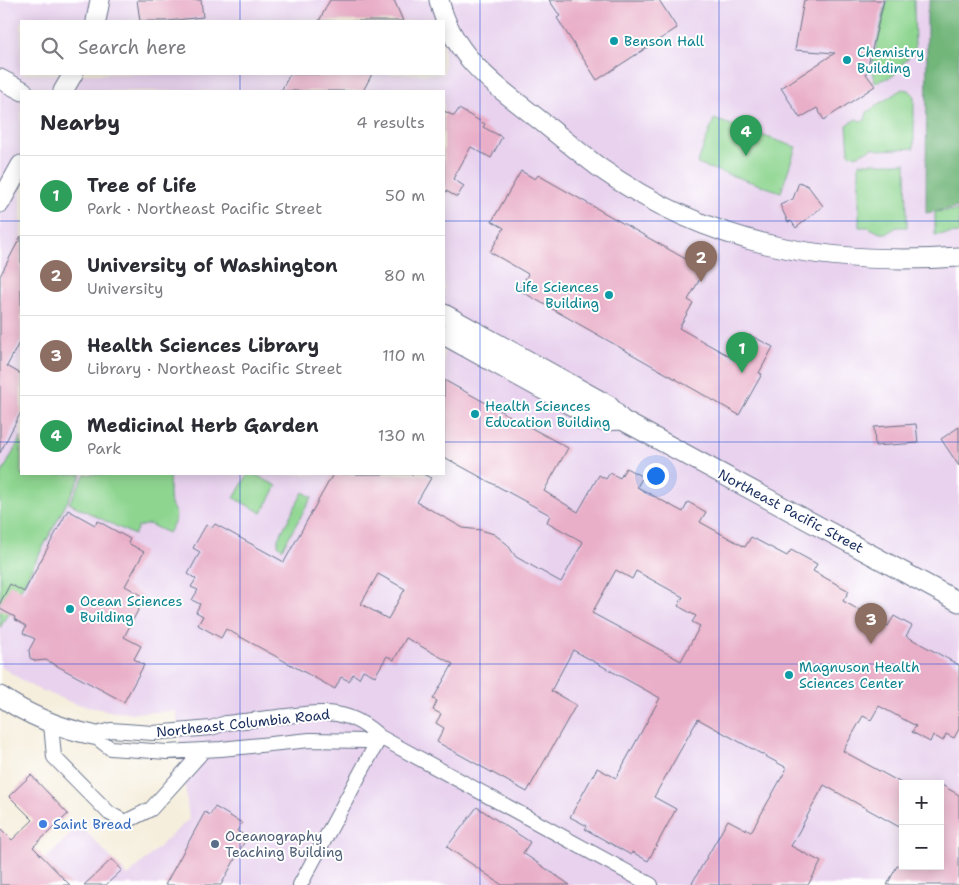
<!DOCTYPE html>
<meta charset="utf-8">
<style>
body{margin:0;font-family:"Shantell Sans",sans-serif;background:#f2f2f3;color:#2b2b33}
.controls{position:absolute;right:15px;bottom:15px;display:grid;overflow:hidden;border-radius:0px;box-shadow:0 2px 12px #0003}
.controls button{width:45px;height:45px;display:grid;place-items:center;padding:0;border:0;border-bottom:1px solid #e1e1e2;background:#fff;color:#2b2b33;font:25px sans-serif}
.you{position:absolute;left:655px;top:475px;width:18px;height:18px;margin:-12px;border:4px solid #fff;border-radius:50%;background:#1a73e8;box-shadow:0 0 0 8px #1a73e833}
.badge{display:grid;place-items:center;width:32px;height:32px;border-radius:50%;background:#0b8043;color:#fff;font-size:16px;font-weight:700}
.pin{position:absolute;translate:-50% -41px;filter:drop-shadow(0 1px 2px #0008)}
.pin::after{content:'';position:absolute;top:26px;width:18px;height:15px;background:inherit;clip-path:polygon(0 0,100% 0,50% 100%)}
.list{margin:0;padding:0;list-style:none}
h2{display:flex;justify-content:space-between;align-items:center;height:65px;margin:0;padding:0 20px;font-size:21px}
h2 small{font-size:16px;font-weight:400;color:#7c7c81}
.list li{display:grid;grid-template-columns:32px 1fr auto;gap:15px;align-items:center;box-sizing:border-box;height:80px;padding:0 20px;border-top:1px solid #e1e1e2}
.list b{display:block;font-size:19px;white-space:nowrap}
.list p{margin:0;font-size:16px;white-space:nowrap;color:#7c7c81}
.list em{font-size:16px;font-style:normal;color:#7c7c81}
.icon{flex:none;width:28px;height:28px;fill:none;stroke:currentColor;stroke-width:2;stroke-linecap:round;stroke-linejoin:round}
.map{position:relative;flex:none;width:959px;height:885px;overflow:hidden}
.search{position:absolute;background:#fff;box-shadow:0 2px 12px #0003;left:20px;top:20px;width:425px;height:55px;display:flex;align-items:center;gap:12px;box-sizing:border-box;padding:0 18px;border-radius:0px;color:#7c7c81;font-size:19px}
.panel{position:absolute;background:#fff;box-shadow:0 2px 12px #0003;left:20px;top:90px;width:425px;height:385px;border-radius:0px}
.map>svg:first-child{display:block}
</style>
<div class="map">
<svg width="959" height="885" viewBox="0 0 959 885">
<rect width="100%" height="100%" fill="#fff"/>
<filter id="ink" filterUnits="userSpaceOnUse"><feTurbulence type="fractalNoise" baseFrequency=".02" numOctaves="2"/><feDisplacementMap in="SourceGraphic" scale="10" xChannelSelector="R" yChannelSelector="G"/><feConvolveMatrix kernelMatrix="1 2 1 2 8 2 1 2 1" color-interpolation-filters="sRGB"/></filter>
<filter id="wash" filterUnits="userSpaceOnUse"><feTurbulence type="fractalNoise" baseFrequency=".0096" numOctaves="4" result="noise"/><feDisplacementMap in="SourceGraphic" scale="20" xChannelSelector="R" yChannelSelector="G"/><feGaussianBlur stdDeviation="1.12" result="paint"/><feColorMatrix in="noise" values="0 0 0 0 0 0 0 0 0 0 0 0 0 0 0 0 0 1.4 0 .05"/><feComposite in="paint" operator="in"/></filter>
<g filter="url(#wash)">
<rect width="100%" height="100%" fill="#f5eedc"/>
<path fill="#e8d2ee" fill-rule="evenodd" d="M0,0H959V885H18L80,825L128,876L189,819L176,711L135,713L114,712L73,703L33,687L0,666ZM21,21H444V74H21ZM21,91H444V474H21ZM903,784H940V866H903Z"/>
<path fill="#8ed590" stroke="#548277" d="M887,0H914L915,49L893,76L875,83L872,64Z
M902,89L909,90L914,95V148L879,150L873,148L856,156L849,153L847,125L856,119L861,121L865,120L867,112Z
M714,119L796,147L781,192L697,164Z
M859,163H906L907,227H897L887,233H880L868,227H859Z
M959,210V233L935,235V212Z
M21,437V474H82L0,628V477Z
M85,474H169C170,481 169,488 169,495C171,515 184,510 168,533L149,524L138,527L134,535L69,503Z
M248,474H254L277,486L262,513L234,498Z
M303,492L312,497L282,549L278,545V539Z"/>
<path fill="#72b67a" stroke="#46726c" d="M930,0H959V207L926,213L927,13Z"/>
<g id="blocks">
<path fill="#e9afc8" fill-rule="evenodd" d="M137,0H201L203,17L168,21H140Z
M330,0H394L403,21H319Z
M549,0H659L677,28L597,80L557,18L560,16Z
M804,0H884L866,74L875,86L824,120L817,108L800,118L781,88L835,53L795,50Z
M290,74H372L363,91H281Z
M459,109L485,124L483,127L502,137L491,158L471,147L453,179L464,186L457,197L446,191L444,195V111L454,116Z
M521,171L535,179L538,175L705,270L688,300L693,303L679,328L736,360L750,335L773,347L759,373L762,374L739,415L519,290L528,274L490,252L504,228L492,221Z
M799,182L808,186L823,206L796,228L791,221L788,222L780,205L793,199Z
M21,236V339L7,366L21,374V412L0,453V276Z
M444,380L568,448L544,491L578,512L599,475L606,479L610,473L620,478L626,468L643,477L637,487L683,512L688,502L706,512L700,522L745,547L751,537L787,556L791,550L817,564L813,571L849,591L843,601L888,626L894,616L912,626L906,636L959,665V729L954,738L946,734L943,741L933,735L930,742L912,732L916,726L879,706L871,720L863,716L843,751L903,784V829L824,785L791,846L821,862L808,885H691L728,820L751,832L787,768L698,719L654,797L676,809L648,861L632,852L631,855L585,829L587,826L570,817L597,768L616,778L660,698L573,650L551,691L576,705L527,792L437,742L444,728L436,723L441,714L433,710L437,701L433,699L453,664L406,638L394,660L387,656L375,676L363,670L359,678L353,674L349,681L341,677L335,689L226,629L221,638L198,625L203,616L196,612L200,604L192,600L198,590L191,587L196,579L188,574L200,552L193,548L206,525L212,528L215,524L284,562L333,474H423L431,478L417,502L463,528L481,530L494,534L507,544L516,557L561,582L583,542L547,522L550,515L444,457ZM616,570L632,579L636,571L683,597L678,606L696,616L692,622L700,626L681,661L592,613ZM378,574L405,589L388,619L361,604Z
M916,424L918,443L875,446L874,427Z
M959,427V466L941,439Z
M68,510L95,525L98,521L130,539L128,543L144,552L125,586L145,597L124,637L141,646L134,659L144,665L124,702L46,660L35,661L30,658L29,650L35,639L23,633L26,626L14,619L15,617L0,609V603L10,584L24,592Z
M31,775L68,814L33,847L70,885H0V828L12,840L33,820L9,796Z
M940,784L959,795V885H887L897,866H940Z
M215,807L242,823L237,831L247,837L221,885H165L205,812L210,815Z
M477,807L530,842L523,853L570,885H502L447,847Z
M112,859L122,870L106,885H84Z"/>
</g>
</g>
<g filter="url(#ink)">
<use href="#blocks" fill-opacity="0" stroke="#67728a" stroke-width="1"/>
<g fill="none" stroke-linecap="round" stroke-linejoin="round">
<defs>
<path id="street" d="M51,724L54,757L109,813L125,822L151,809L204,750
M93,735L111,730L153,733L211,728L226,723C246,721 267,718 287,716C326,711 350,709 380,737L651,885
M93,735L110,748L167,752L221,749L310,740L365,741L380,737
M300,885L380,737"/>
<path id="secondary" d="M439,0C452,54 491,82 532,114C555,132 577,151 600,168C710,246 827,266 959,257
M96,21L100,0
M0,79L23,91
M63,91L73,74
M0,203L21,165
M444,314L608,405L622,420L959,602
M444,335L596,419L603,421L622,420
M0,696C29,716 59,728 93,735"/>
</defs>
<use href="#street" stroke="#67728a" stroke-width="16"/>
<use href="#secondary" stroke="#67728a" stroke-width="21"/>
<use href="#street" stroke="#fff" stroke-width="14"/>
<use href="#secondary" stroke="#fff" stroke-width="19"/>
</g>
</g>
<path fill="none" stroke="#1d4ed8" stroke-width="1" stroke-opacity="0.55" d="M240,0V21M480,0V885M719,0V885M240,74V91M0,221H21M444,221H959M0,442H21M444,442H959M240,474V885M0,664H959"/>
<g fill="#0f9aa8" stroke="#fff" stroke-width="2">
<circle cx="614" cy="41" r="5"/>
<circle cx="847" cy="60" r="5"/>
<circle cx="609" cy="295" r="5"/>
<circle cx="475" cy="414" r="5"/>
<circle cx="70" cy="609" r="5"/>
<circle cx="789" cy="675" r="5"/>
</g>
<circle fill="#3f7fe0" stroke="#fff" stroke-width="2" cx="43" cy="824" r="5"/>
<circle fill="#5c6f8a" stroke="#fff" stroke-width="2" cx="215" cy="844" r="5"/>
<g text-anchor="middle" stroke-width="4" stroke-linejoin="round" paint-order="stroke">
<g font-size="14" fill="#0d838f" stroke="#fff" text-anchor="start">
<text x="624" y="46">Benson Hall</text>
<text x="857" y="57">Chemistry<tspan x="857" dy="16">Building</tspan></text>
<text x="599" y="292" text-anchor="end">Life Sciences<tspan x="599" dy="16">Building</tspan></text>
<text x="485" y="411">Health Sciences<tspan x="485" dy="16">Education Building</tspan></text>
<text x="80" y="606">Ocean Sciences<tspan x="80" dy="16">Building</tspan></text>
<text x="799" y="672">Magnuson Health<tspan x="799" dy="16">Sciences Center</tspan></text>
</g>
<g font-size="14" fill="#1b2f5e" stroke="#fff">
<text transform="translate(791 511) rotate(28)" y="5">Northeast Pacific Street</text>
<text transform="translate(243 723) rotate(-6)" y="5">Northeast Columbia Road</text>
</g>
<g font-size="14" fill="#366cbe" stroke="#fff" text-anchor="start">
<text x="53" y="829">Saint Bread</text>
</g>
<g font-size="14" fill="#4e5e75" stroke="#fff" text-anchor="start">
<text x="225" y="841">Oceanography<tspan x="225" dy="16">Teaching Building</tspan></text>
</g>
</g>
</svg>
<div class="controls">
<button>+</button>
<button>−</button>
</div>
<div class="you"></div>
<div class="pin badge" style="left:742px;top:373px;background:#2e9e5b">1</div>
<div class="pin badge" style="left:701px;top:282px;background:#8d6e63">2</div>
<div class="pin badge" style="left:871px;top:644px;background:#8d6e63">3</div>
<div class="pin badge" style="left:746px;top:156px;background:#2e9e5b">4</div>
<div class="search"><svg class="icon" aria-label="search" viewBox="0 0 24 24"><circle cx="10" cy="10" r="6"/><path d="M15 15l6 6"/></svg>Search here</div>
<section class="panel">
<h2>Nearby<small>4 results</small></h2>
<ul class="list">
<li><span class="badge" style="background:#2e9e5b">1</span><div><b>Tree of Life</b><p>Park · Northeast Pacific Street</p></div><em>50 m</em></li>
<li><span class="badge" style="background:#8d6e63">2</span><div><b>University of Washington</b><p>University</p></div><em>80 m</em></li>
<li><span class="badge" style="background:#8d6e63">3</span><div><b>Health Sciences Library</b><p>Library · Northeast Pacific Street</p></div><em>110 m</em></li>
<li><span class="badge" style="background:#2e9e5b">4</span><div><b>Medicinal Herb Garden</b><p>Park</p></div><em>130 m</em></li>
</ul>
</section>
</div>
